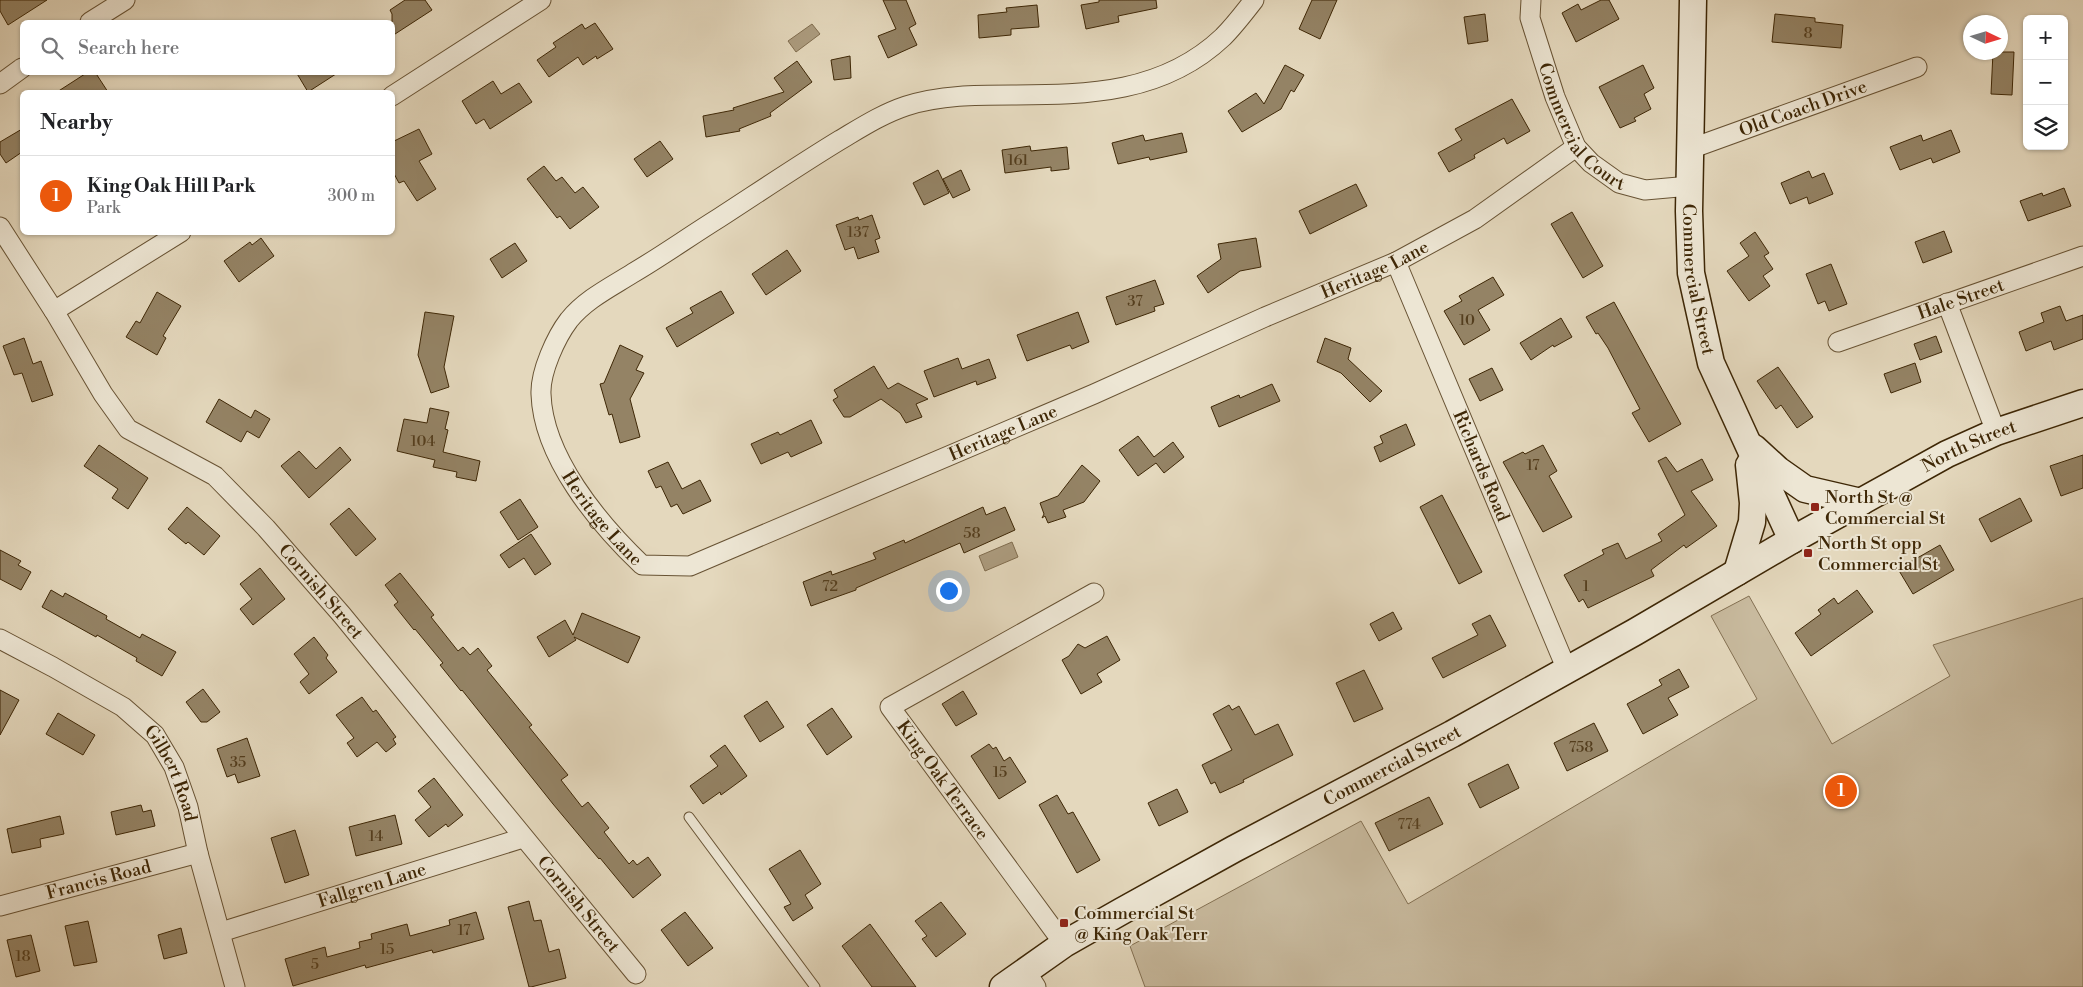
<!DOCTYPE html>
<meta charset="utf-8">
<style>
body{margin:0;font-family:"Libre Bodoni",serif;background:#f6f6f6;color:#202124}
.controls{position:absolute;right:15px;top:15px;display:grid;overflow:hidden;border-radius:8px;box-shadow:0 1px 4px #0004}
.controls button{width:45px;height:45px;display:grid;place-items:center;padding:0;border:0;border-bottom:1px solid #e0e0e0;background:#fff;color:#202124;font:25px sans-serif}
.compass{position:absolute;left:1963px;top:15px;width:45px;height:45px;border-radius:50%;background:#fff;box-shadow:0 1px 4px #0004;rotate:94deg}
.you{position:absolute;left:948px;top:590px;width:18px;height:18px;margin:-12px;border:4px solid #fff;border-radius:50%;background:#1a73e8;box-shadow:0 0 0 8px #1a73e833}
.badge{display:grid;place-items:center;width:32px;height:32px;border-radius:50%;background:#ea580c;color:#fff;font-size:16px;font-weight:700}
.pin{position:absolute;translate:-50% -50%;border:2px solid #fff;box-shadow:0 1px 5px #0006}
.list{margin:0;padding:0;list-style:none}
h2{display:flex;justify-content:space-between;align-items:center;height:65px;margin:0;padding:0 20px;font-size:21px}
h2 small{font-size:16px;font-weight:400;color:#757577}
.list li{display:grid;grid-template-columns:32px 1fr auto;gap:15px;align-items:center;box-sizing:border-box;height:80px;padding:0 20px;border-top:1px solid #e0e0e0}
.list b{display:block;font-size:19px;white-space:nowrap}
.list p{margin:0;font-size:16px;white-space:nowrap;color:#757577}
.list em{font-size:16px;font-style:normal;color:#757577}
.icon{flex:none;width:28px;height:28px;fill:none;stroke:currentColor;stroke-width:2;stroke-linecap:round;stroke-linejoin:round}
.map{position:relative;flex:none;width:2083px;height:987px;overflow:hidden}
.search{position:absolute;background:#fff;box-shadow:0 1px 4px #0004;left:20px;top:20px;width:375px;height:55px;display:flex;align-items:center;gap:12px;box-sizing:border-box;padding:0 18px;border-radius:8px;color:#757577;font-size:19px}
.panel{position:absolute;background:#fff;box-shadow:0 1px 4px #0004;left:20px;top:90px;width:375px;height:145px;border-radius:8px}
.map>svg:first-child{display:block}
</style>
<div class="map">
<svg width="2083" height="987" viewBox="0 0 2083 987">
<rect width="100%" height="100%" fill="#e4d8bd"/>
<filter id="stains"><feTurbulence type="fractalNoise" baseFrequency=".004" numOctaves="4"/><feColorMatrix values="0 0 0 0 .2 0 0 0 0 .09 0 0 0 0 .02 0 0 0 .5 -.17"/></filter>
<radialGradient id="worn" r=".72"><stop offset=".6" stop-color="#630" stop-opacity="0"/><stop offset="1" stop-color="#630" stop-opacity=".3"/></radialGradient>
<path fill="#c8ba9e" stroke="#837052" d="M1749,596L1832,744L1950,676L1933,645L2083,598V987H1145L1130,946L1361,821L1408,904L1757,699L1711,616Z"/>
<path fill="#ac9c7f" stroke="#806d4f" d="M812,24L820,34L796,52L788,41Z
M1012,542L1018,557L985,571L979,556Z"/>
<path fill="#948365" stroke="#3e2706" d="M0,0H47L8,25L0,11Z
M405,0H425L432,10L392,36V14L390,10Z
M883,0H906L916,24L909,28L917,45L888,58L878,36L896,29Z
M1099,0H1156L1157,8L1118,16L1119,22L1086,29L1081,5L1099,2Z
M1312,0H1337L1320,39L1299,29Z
M1601,0H1609L1619,19L1576,42L1562,13L1578,4L1581,10Z
M1037,5L1039,27L1011,29V35L979,38L978,15L1007,12L1006,8Z
M1485,14L1488,41L1468,44L1464,17Z
M1775,14L1815,18V22L1843,25L1841,48L1772,42Z
M595,23L613,49L597,59L596,56L583,65L578,57L549,77L537,60L556,47L553,43L582,24L585,29Z
M1993,52H2014L2012,95L1991,94Z
M850,56L851,78L834,80L831,60Z
M797,61L812,82L770,113L771,116L739,129L740,131L706,137L703,116L734,110L733,108L784,92L774,78Z
M1285,65L1304,75L1294,92L1291,90L1281,109L1242,132L1228,111L1256,93L1264,104Z
M1643,65L1654,88L1644,94L1651,109L1634,118L1636,121L1620,128L1599,87Z
M88,72H95L108,92H57Z
M296,72H339L308,92Z
M493,81L501,94L519,83L532,102L490,129L484,119L476,124L462,101Z
M1512,99L1530,131L1507,144L1504,138L1474,155L1475,158L1449,172L1438,153L1462,140L1455,129Z
M22,129V152L6,163L0,154V142Z
M419,129L432,154L419,161L436,189L417,201L404,181L399,183L392,170V142Z
M1951,130L1960,152L1933,163L1931,158L1900,170L1890,147L1921,135L1923,141Z
M1182,133L1187,152L1150,160L1149,157L1118,164L1112,143L1143,135L1145,141Z
M660,141L673,159L647,177L634,159Z
M1030,146L1031,151L1067,147L1069,169L1051,171V167L1005,173L1002,150Z
M544,166L556,181L562,177L575,193L583,187L599,207L570,229L560,216L557,218L527,179Z
M938,170L949,193L924,205L913,183Z
M961,170L970,190L953,198L943,179Z
M1809,171L1812,178L1824,173L1833,194L1809,204L1807,197L1790,204L1781,183Z
M1356,184L1367,206L1310,234L1299,211Z
M2064,188L2071,206L2028,221L2020,201L2042,193L2043,196Z
M1572,212L1603,266L1583,278L1551,224Z
M872,215L880,238L875,240L879,252L858,259L854,247L845,250L836,225L858,217L859,220Z
M1944,231L1952,252L1923,263L1915,242Z
M1755,232L1769,253L1764,256L1773,269L1763,276L1770,286L1749,301L1727,271L1749,256L1740,243Z
M261,238L274,256L239,282L224,261L250,242L252,245Z
M1256,238L1261,267L1240,271L1208,293L1197,276L1221,259L1218,244Z
M515,243L527,261L502,278L490,259Z
M787,250L801,271L766,295L752,274Z
M1831,264L1847,304L1829,311L1825,301L1818,304L1806,274Z
M1493,277L1504,295L1478,310L1490,330L1464,345L1444,311L1462,301L1459,296Z
M1155,280L1164,304L1154,307L1155,311L1116,325L1106,297Z
M721,291L734,313L677,347L666,328L693,313L690,308Z
M157,292L181,306L163,336L166,338L157,355L126,337L136,321L140,323Z
M1614,302L1681,424L1649,442L1632,413L1640,409L1608,348L1598,333L1596,334L1586,317Z
M2060,306L2066,321L2083,315V339L2054,350L2051,341L2026,351L2019,332L2044,322L2041,313Z
M425,312L454,316L444,367L449,387L431,393L418,355Z
M1078,312L1089,342L1072,349L1070,345L1027,361L1017,335Z
M1561,318L1572,337L1554,347L1553,345L1531,360L1520,343Z
M1936,336L1942,352L1920,360L1914,344Z
M24,338L33,364L41,361L53,395L32,402L22,373L14,375L3,346Z
M1325,338L1351,348L1348,359L1382,391L1370,402L1341,373L1317,362Z
M620,345L643,356L636,370L644,373L630,399L640,437L620,443L612,414L609,415L600,384L604,383Z
M958,358L962,369L989,359L996,378L977,385L976,381L934,397L924,371Z
M1915,363L1921,382L1891,393L1884,374Z
M874,366L888,389L898,383L928,399L916,404L922,417L906,423L900,413L881,399L850,417H844L833,400L838,397L834,390Z
M1778,367L1813,417L1797,428L1781,405L1776,409L1757,381Z
M1492,368L1503,390L1480,401L1469,379Z
M1272,384L1280,401L1219,427L1211,407L1239,395L1240,398Z
M219,399L251,418L255,410L270,419L259,438L247,431L241,442L206,422Z
M430,408L449,412L445,429L448,430L443,452L480,461L476,481L456,477L457,472L433,467L435,460L397,451L404,419L427,423Z
M811,420L822,443L791,457L788,452L761,464L751,444L778,432L780,435Z
M1406,424L1415,445L1380,462L1374,447L1383,443L1380,436Z
M1138,436L1154,457L1173,442L1184,457L1164,473L1156,463L1138,476L1119,450Z
M99,445L148,478L128,509L112,498L118,489L84,466Z
M1543,445L1557,471L1549,476L1572,517L1543,532L1503,462L1523,452L1525,454Z
M340,447L351,460L309,498L281,466L299,451L316,469Z
M2083,455V488L2061,496L2050,466Z
M1666,457L1677,472L1702,459L1713,480L1691,491L1717,526L1686,548L1684,545L1651,570L1654,576L1588,608L1583,599L1579,602L1564,575L1604,554L1602,550L1618,543L1626,559L1662,541L1658,534L1685,515L1658,461Z
M668,462L682,489L700,480L711,501L683,514L677,504L671,507L661,486L656,488L648,471Z
M1082,465L1100,481L1084,502L1063,510L1066,517L1048,523L1045,516L1042,518L1044,514L1040,503L1058,496Z
M1442,495L1482,572L1459,584L1420,507Z
M2020,498L2032,521L1991,542L1979,519Z
M520,499L538,527L518,540L500,512Z
M187,507L220,536L204,555L188,542L186,544L168,529Z
M983,507L986,515L1005,507L1015,530L964,553L960,543L856,588V590L811,606L803,582L831,571L832,575L876,559L873,553L904,540L905,543Z
M349,508L376,539L356,556L330,524Z
M531,534L551,564L535,575L524,558L509,568L500,555Z
M1940,545L1954,570L1913,594L1898,569Z
M0,550L21,561L18,565L31,572L21,590L0,579Z
M260,568L285,599L253,625L240,609L252,599L240,584Z
M400,573L434,615L431,617L458,651L463,647L470,655L478,648L492,666L487,670L532,725L529,727L568,775L561,780L582,807L588,802L609,828L604,832L629,864L633,860L637,865L648,857L661,875L633,898L600,858L599,859L553,804L462,690L461,691L440,665L443,663L415,629L414,630L394,605L398,602L385,585Z
M51,590L63,597L65,593L107,616L106,619L140,638L142,634L176,652L162,676L136,661L137,658L97,635L96,637L42,607Z
M1857,590L1873,612L1811,656L1795,633L1821,614L1818,610L1834,598L1838,604Z
M1393,612L1402,629L1379,641L1370,624Z
M582,613L640,637L628,663L574,637L576,640L549,657L537,637L565,620L573,635Z
M1490,615L1506,646L1443,678L1432,658L1478,635L1472,624Z
M1107,636L1120,660L1097,674L1102,682L1081,694L1062,660L1069,656L1078,644L1085,648Z
M314,637L328,655L326,658L337,672L309,694L300,682L309,674L294,654Z
M1679,669L1689,687L1668,698L1678,715L1643,734L1627,704L1662,685L1659,680Z
M1364,670L1383,709L1354,722L1336,683Z
M203,689L220,712L207,722H201L186,702Z
M0,690L19,700L0,735Z
M963,691L977,714L956,726L942,704Z
M362,697L373,712L376,710L396,737L393,739L396,744L386,752L377,742L357,757L347,743L354,738L336,715Z
M767,701L784,727L760,742L744,716Z
M1229,705L1232,710L1239,706L1255,735L1278,724L1293,755L1243,780L1244,782L1220,793L1215,782L1211,784L1202,765L1232,750L1213,714Z
M832,708L852,737L827,755L807,725Z
M58,713L95,735L83,755L46,734Z
M1594,723L1608,751L1567,771L1554,743Z
M247,738L260,776L238,783L235,774L227,777L217,749Z
M989,744L993,749L996,747L1004,761L1010,757L1026,782L999,799L971,756Z
M725,745L747,776L721,795L720,792L703,804L690,786L718,766L710,756Z
M1508,764L1519,788L1480,808L1468,784Z
M434,778L463,815L448,827L446,824L429,837L415,820L431,807L418,791Z
M1177,789L1188,812L1159,826L1148,803Z
M1057,795L1068,814L1073,812L1100,860L1077,873L1039,805Z
M1429,797L1443,824L1389,851L1375,823Z
M141,805L143,812L151,810L155,826L116,835L111,812Z
M395,815L402,844L356,856L349,827Z
M60,816L64,834L40,839L41,847L12,853L7,829Z
M295,830L309,875L285,883L271,838Z
M800,850L821,884L805,895L813,908L793,921L784,907L791,904L769,869Z
M529,901L534,921L541,920L549,952L559,949L566,978L531,987H529L508,907Z
M941,902L966,934L936,957L922,939L927,936L915,921Z
M476,912L484,939L433,953L432,950L366,968L365,965L293,986L285,959L325,947L327,957L360,948L359,942L372,939L371,934L407,924L410,936L450,925L449,920Z
M685,912L713,948L688,966L661,930Z
M88,921L97,962L74,966L65,926Z
M870,924L916,987H872L842,946Z
M181,928L187,953L164,959L158,935Z
M31,935L40,971L16,977L7,940Z"/>
<g fill="none" stroke-linecap="round" stroke-linejoin="round">
<defs>
<path id="service" d="M689,817L815,987"/>
<g id="minor">
<path id="s1" d="M1254,0C1244,13 1234,26 1223,37C1164,93 1089,95 1012,95C977,95 940,95 906,106C882,114 862,127 840,140C799,165 759,192 719,218C690,236 662,256 633,273C611,287 586,299 569,320C556,337 540,372 541,394C543,457 598,523 642,565L690,566L1094,394L1265,317L1396,262L1475,219L1576,147"/>
<path id="s2" d="M1531,0L1530,18L1555,97L1576,147L1591,163L1619,183L1645,190L1690,186"/>
<path d="M90,22L125,0"/>
<path d="M0,84L22,68"/>
<path d="M392,96L541,0"/>
<path id="s3" d="M1690,149L1917,67"/>
<path id="s4" d="M0,227L54,311L103,394L128,429L215,476L266,528L342,615L636,974"/>
<path id="s5" d="M1396,262L1567,670"/>
<path d="M1947,303L1996,432"/>
<path d="M54,311L181,232"/>
<path id="s6" d="M1838,342L2083,256"/>
<path id="s7" d="M0,639L53,667L123,707L155,735L174,767L188,807L198,853L235,987"/>
<path id="s8" d="M0,906L198,853"/>
<path id="s9" d="M221,932L523,838"/>
<path d="M1064,944L890,707L1094,593"/>
<path d="M1025,970L1036,987"/>
</g>
<g id="secondary">
<path id="s10" d="M1693,0L1689,211L1691,273L1711,363L1792,540"/>
<path d="M1754,448L1778,470L1805,489L1861,502"/>
<path d="M1737,572L1752,522L1753,503L1749,465"/>
<path id="s11" d="M1003,987L1064,944L1122,911L1234,849L1452,734L1635,632L1792,540L1947,454L1996,432L2083,403"/>
</g>
</defs>
<use href="#service" stroke="#685334" stroke-width="11"/>
<use href="#minor" stroke="#685334" stroke-width="21"/>
<use href="#secondary" stroke="#3e2706" stroke-width="29"/>
<use href="#service" stroke="#ede6d4" stroke-width="9"/>
<use href="#minor" stroke="#ede6d4" stroke-width="19"/>
<use href="#secondary" stroke="#ede6d4" stroke-width="26"/>
</g>
<g fill="#8f2418" stroke="#ede6d4" stroke-width="2">
<rect x="1810" y="502" width="10" height="10" rx="2.5"/>
<rect x="1803" y="548" width="10" height="10" rx="2.5"/>
<rect x="1059" y="918" width="10" height="10" rx="2.5"/>
</g>
<g text-anchor="middle" stroke-width="4" stroke-linejoin="round" paint-order="stroke">
<g font-size="15" fill="#543e1e">
<text x="1808" y="38">8</text>
<text x="1018" y="165">161</text>
<text x="858" y="237">137</text>
<text x="1135" y="306">37</text>
<text x="1467" y="325">10</text>
<text x="423" y="446">104</text>
<text x="1533" y="470">17</text>
<text x="972" y="538">58</text>
<text x="830" y="591">72</text>
<text x="1586" y="591">1</text>
<text x="1581" y="752">758</text>
<text x="238" y="767">35</text>
<text x="1000" y="777">15</text>
<text x="1409" y="829">774</text>
<text x="376" y="841">14</text>
<text x="464" y="935">17</text>
<text x="387" y="954">15</text>
<text x="23" y="961">18</text>
<text x="315" y="969">5</text>
</g>
<g font-size="18" fill="#3e2706" stroke="#ede6d4">
<text dy="6" stroke="none"><textPath href="#s3" startOffset="120">Old Coach Drive</textPath></text>
<text dy="6" stroke="none"><textPath href="#s2" startOffset="141">Commercial Court</textPath></text>
<text dy="6" stroke="none"><textPath href="#s1" startOffset="1858">Heritage Lane</textPath></text>
<text dy="6" stroke="none"><textPath href="#s10" startOffset="280">Commercial Street</textPath></text>
<text dy="6" stroke="none"><textPath href="#s6" startOffset="130">Hale Street</textPath></text>
<text dy="6" stroke="none"><textPath href="#s1" startOffset="1452">Heritage Lane</textPath></text>
<text dy="6" stroke="none"><textPath href="#s11" startOffset="1108">North Street</textPath></text>
<text dy="6" stroke="none"><textPath href="#s5" startOffset="221">Richards Road</textPath></text>
<text dy="6" stroke="none"><textPath href="#s1" startOffset="1002">Heritage Lane</textPath></text>
<text dy="6" stroke="none"><textPath href="#s4" startOffset="495">Cornish Street</textPath></text>
<text dy="6" stroke="none"><textPath href="#s11" startOffset="448">Commercial Street</textPath></text>
<text dy="6" stroke="none"><textPath href="#s7" startOffset="225">Gilbert Road</textPath></text>
<text transform="translate(943 780) rotate(54)" y="6">King Oak Terrace</text>
<text dy="6" stroke="none"><textPath href="#s8" startOffset="102">Francis Road</textPath></text>
<text dy="6" stroke="none"><textPath href="#s9" startOffset="158">Fallgren Lane</textPath></text>
<text dy="6" stroke="none"><textPath href="#s4" startOffset="900">Cornish Street</textPath></text>
</g>
<g font-size="18" fill="#3e2706" stroke="#ede6d4" text-anchor="start">
<text x="1825" y="503">North St @<tspan x="1825" dy="21">Commercial St</tspan></text>
<text x="1818" y="549">North St opp<tspan x="1818" dy="21">Commercial St</tspan></text>
<text x="1074" y="919">Commercial St<tspan x="1074" dy="21">@ King Oak Terr</tspan></text>
</g>
</g>
<rect width="100%" height="100%" filter="url(#stains)"/>
<rect width="100%" height="100%" fill="url(#worn)"/>
</svg>
<div class="controls">
<button>+</button>
<button>−</button>
<button><svg class="icon" aria-label="layers" viewBox="0 0 24 24"><path d="M12 4l9 5-9 5-9-5zM3 14l9 5 9-5"/></svg></button>
</div>
<svg class="compass" viewBox="-18 -18 36 36"><path d="M0-13l5 13h-10z" fill="#e53935"/><path d="M0 13l5-13h-10z" fill="#757577"/></svg>
<div class="you"></div>
<div class="pin badge" style="left:1841px;top:791px">1</div>
<div class="search"><svg class="icon" aria-label="search" viewBox="0 0 24 24"><circle cx="10" cy="10" r="6"/><path d="M15 15l6 6"/></svg>Search here</div>
<section class="panel">
<h2>Nearby<small></small></h2>
<ul class="list">
<li><span class="badge">1</span><div><b>King Oak Hill Park</b><p>Park</p></div><em>300 m</em></li>
</ul>
</section>
</div>
